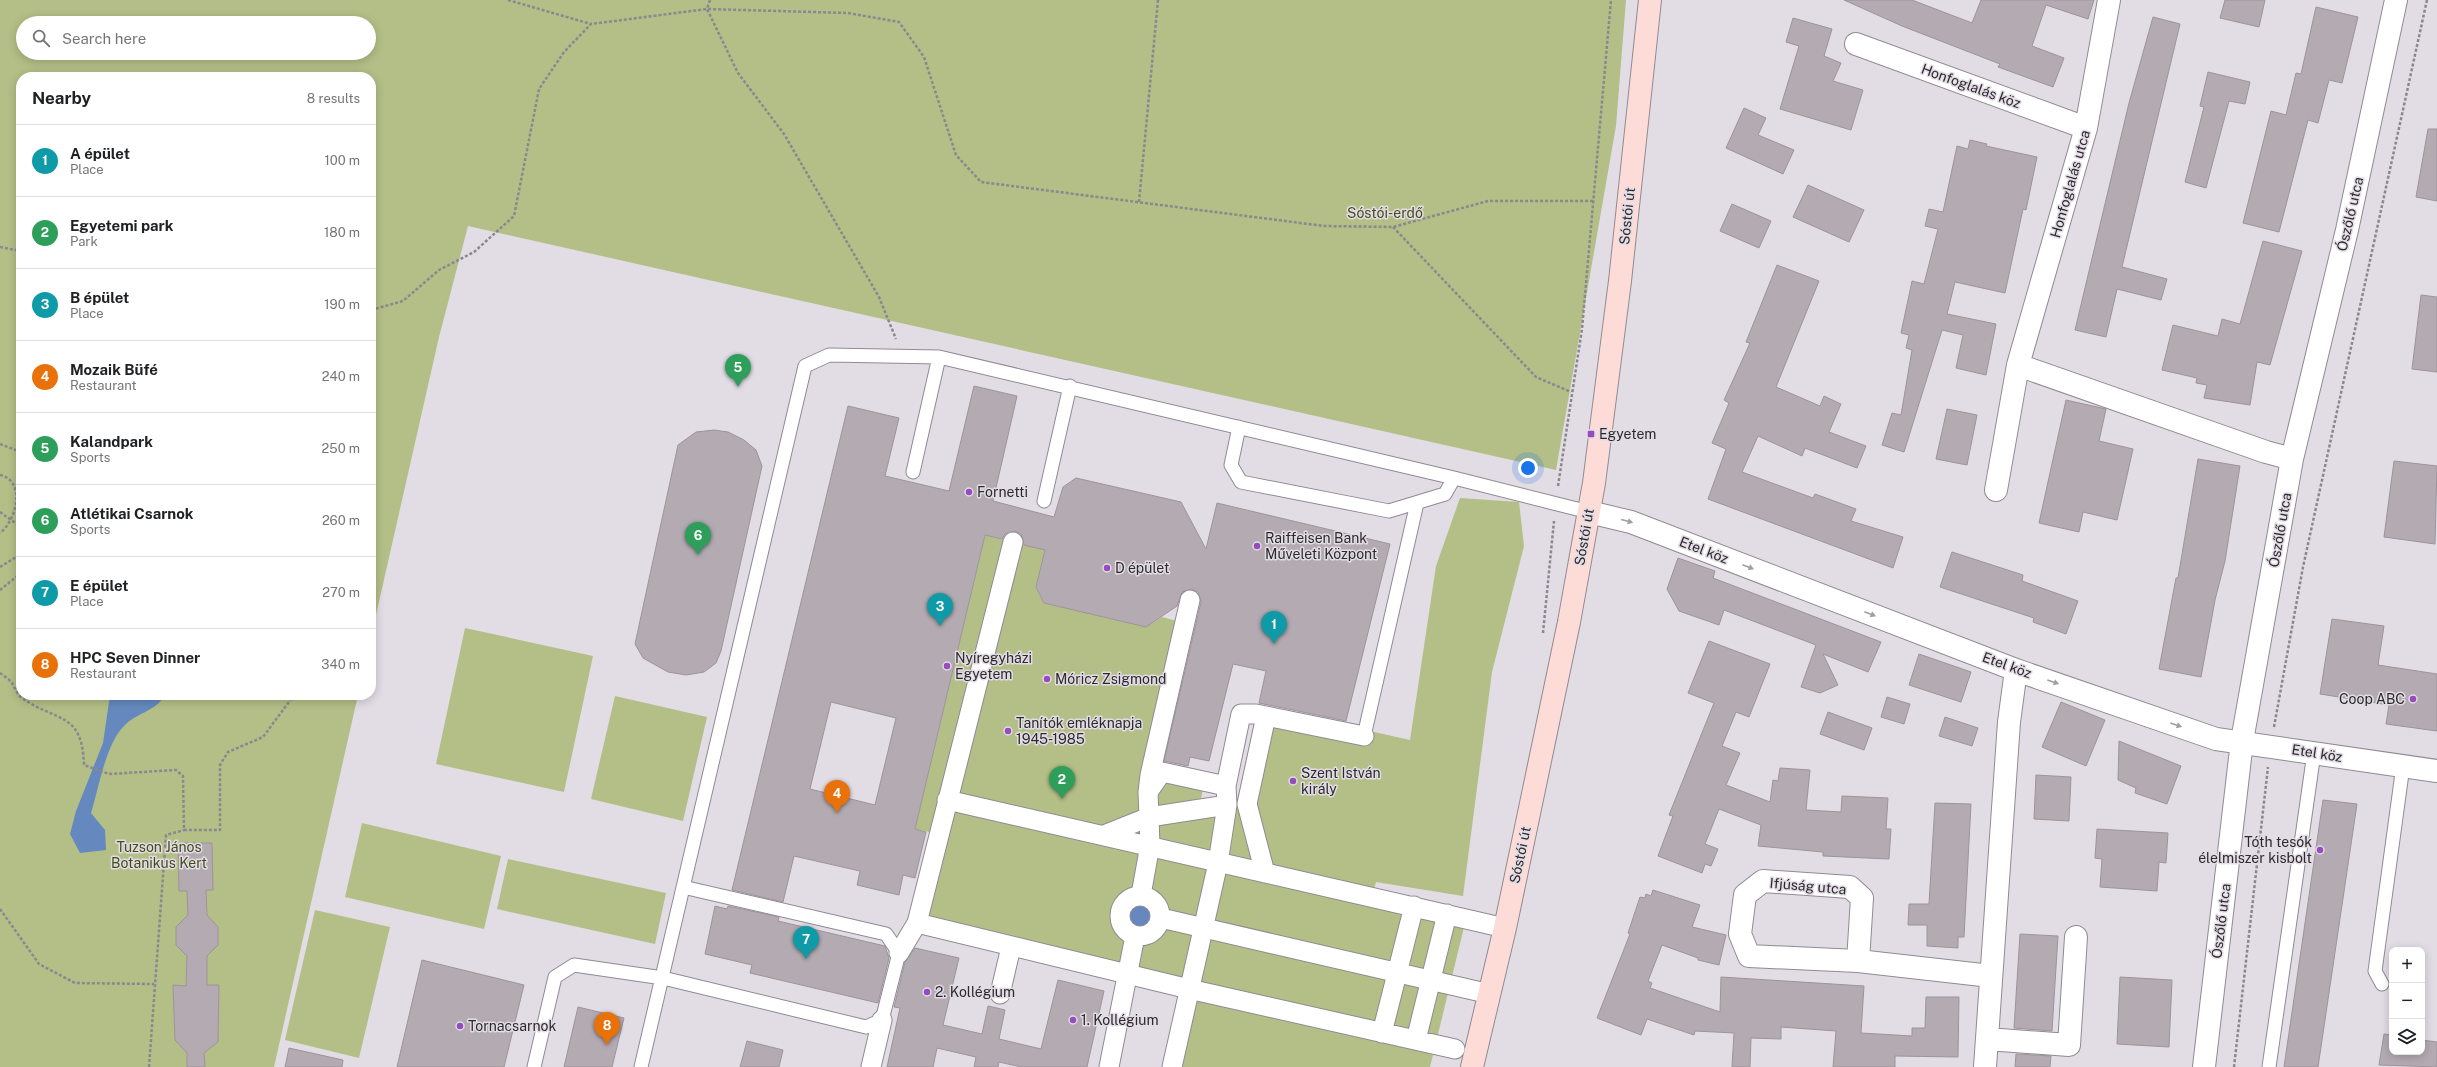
<!DOCTYPE html>
<meta charset="utf-8">
<style>
body{margin:0;font-family:"Public Sans",sans-serif;background:#f2f2f2;color:#202124}
.controls{position:absolute;right:12px;bottom:12px;display:grid;overflow:hidden;border-radius:8px;box-shadow:0 2px 10px #0003}
.controls button{width:36px;height:36px;display:grid;place-items:center;padding:0;border:0;border-bottom:1px solid #e0e0e0;background:#fff;color:#202124;font:20px sans-serif}
.you{position:absolute;left:1528px;top:468px;width:14px;height:14px;margin:-10px;border:3px solid #fff;border-radius:50%;background:#1a73e8;box-shadow:0 0 0 6px #1a73e833}
.badge{display:grid;place-items:center;width:26px;height:26px;border-radius:50%;background:#ea580c;color:#fff;font-size:13px;font-weight:700}
.pin{position:absolute;translate:-50% -33px;filter:drop-shadow(0 1px 2px #0008)}
.pin::after{content:'';position:absolute;top:21px;width:14px;height:12px;background:inherit;clip-path:polygon(0 0,100% 0,50% 100%)}
.list{margin:0;padding:0;list-style:none}
h2{display:flex;justify-content:space-between;align-items:center;height:52px;margin:0;padding:0 16px;font-size:17px}
h2 small{font-size:13px;font-weight:400;color:#757577}
.list li{display:grid;grid-template-columns:26px 1fr auto;gap:12px;align-items:center;box-sizing:border-box;height:72px;padding:0 16px;border-top:1px solid #e0e0e0}
.list b{display:block;font-size:15px;white-space:nowrap}
.list p{margin:0;font-size:13px;white-space:nowrap;color:#757577}
.list em{font-size:13px;font-style:normal;color:#757577}
.icon{flex:none;width:22px;height:22px;fill:none;stroke:currentColor;stroke-width:2;stroke-linecap:round;stroke-linejoin:round}
.map{position:relative;flex:none;width:2437px;height:1067px;overflow:hidden}
.search{position:absolute;background:#fff;box-shadow:0 2px 10px #0003;left:16px;top:16px;width:360px;height:44px;display:flex;align-items:center;gap:10px;box-sizing:border-box;padding:0 14px;border-radius:22px;color:#757577;font-size:15px}
.panel{position:absolute;background:#fff;box-shadow:0 2px 10px #0003;left:16px;top:72px;width:360px;height:628px;border-radius:16px}
.map>svg:first-child{display:block}
</style>
<div class="map">
<svg width="2437" height="1067" viewBox="0 0 2437 1067">
<rect width="100%" height="100%" fill="#e2dce5"/>
<path fill="#b3bf86" fill-rule="evenodd" d="M0,0H1626L1616,126L1556,470L468,226L439,337L371,637V77H21V695H358L274,1067H0ZM23,23H369V53H23Z
M1460,498L1519,502L1524,546L1492,672L1463,896L1376,882L1372,897L1466,919L1430,1067H1175L1190,993L921,920L939,834L915,829L985,535L1045,550L1036,587L1044,603L1146,627L1162,617L1188,624L1156,765L1203,788L1199,810L1234,815L1258,706L1410,740L1436,566Z
M465,628L593,656L564,792L436,764Z
M615,696L707,717L683,821L591,799Z
M362,823L501,856L484,929L345,897Z
M508,859L666,893L655,944L497,909Z
M315,910L390,927L359,1058L285,1040Z"/>
<path fill="#6589bf" d="M110,695H165C156,711 139,712 126,724C106,741 99,788 91,813L105,830L106,850L80,853L70,834L76,811L103,743Z
M1128 915a13 13 0 1 1 26 0a13 13 0 1 1-26 0Z"/>
<path fill="#b3aab2" stroke="#9d949b" fill-rule="evenodd" d="M1844,0H1912L1972,23L1981,0H2094L2088,19L2046,5L2032,46L2064,58L2053,87L1998,67L2000,64L1902,26Z
M2225,0H2265L2259,27L2220,18Z
M2316,7L2358,17L2342,83L2329,80L2318,123L2308,120L2279,232L2243,223L2271,111L2286,115L2296,73L2301,74Z
M2153,17L2180,24L2122,267L2167,279L2161,300L2117,289L2106,337L2075,330L2129,103Z
M1793,18L1832,29L1824,56L1841,63L1833,81L1863,90L1851,130L1780,109L1799,46L1786,42Z
M2208,72L2250,82L2245,104L2229,101L2206,188L2185,182L2204,107L2200,106Z
M1744,108L1766,118L1758,135L1794,150L1783,174L1726,148Z
M2428,129H2437V201L2416,197Z
M1970,140L1987,144L1986,146L2037,157L2026,210L2023,209L2005,293L1955,282L1947,314L1996,324L1986,375L1956,368L1963,335L1942,330L1904,452L1882,445L1892,413L1901,415L1912,350L1906,348L1909,335L1901,333L1912,281L1924,284L1938,229L1925,226L1929,209L1943,212L1957,146L1968,149Z
M1808,185L1864,210L1849,242L1793,217Z
M1732,204L1771,221L1759,248L1720,231Z
M2263,241L2302,251L2270,365L2257,362L2250,405L2204,398L2207,385L2196,383L2197,378L2162,370L2173,325L2218,336L2222,319L2240,324Z
M1777,265L1819,281L1776,387L1820,406L1824,396L1841,404L1829,432L1866,446L1857,468L1805,448L1802,456L1758,436L1742,472L1813,498L1815,494L1856,509L1851,521L1903,537L1893,568L1708,499L1726,449L1712,443L1729,403L1724,400L1750,343L1746,342Z
M2421,295L2437,297V372L2412,369Z
M974,386L1017,396L993,501L1054,517L1063,487L1076,478L1181,502L1206,549L1217,503L1390,544L1346,721L1259,703L1266,671L1233,664L1209,761L1190,757L1188,766L1164,761L1201,602L1198,592L1192,589L1182,592L1177,606L1146,627L1044,603L1036,587L1045,550L1024,545L1021,534L1015,531L1005,534L1002,539L985,535L915,829L926,832L915,878L903,875L899,895L857,885L860,871L794,856L783,902L732,890L848,406L899,418L885,476L949,491ZM831,702L896,718L875,805L810,789Z
M2066,400L2106,409L2099,441L2133,449L2117,520L2083,512L2079,532L2039,523Z
M1947,409L1977,415L1967,465L1936,459Z
M714,430L728,432L744,440L756,450L762,466L721,651L716,663L704,672L686,675L668,672L643,658L635,644L678,445L696,432Z
M2198,459L2240,466L2225,561L2215,600L2201,677L2159,669L2176,578H2178Z
M2394,461L2437,466L2435,544L2384,537Z
M1952,552L2023,575L2022,581L2078,601L2066,634L2033,622L2034,618L1940,587Z
M1678,558L1715,571L1713,578L1881,642L1868,672L1823,654L1838,685L1820,693L1801,687L1816,645L1724,610L1719,625L1679,611L1667,589Z
M2332,619L2384,626L2378,665L2437,674V731L2386,724L2389,705L2320,694Z
M1709,641L1770,664L1749,717L1736,712L1722,746L1740,753L1726,785L1770,802L1773,780L1778,781L1780,768L1810,770L1806,810L1841,812L1842,796L1888,798L1886,829H1891L1889,859L1823,856V852L1758,846L1761,825L1719,809L1705,844L1718,849L1711,866L1705,864L1702,873L1658,856L1673,816L1669,815L1714,703L1688,693Z
M1919,654L1971,672L1961,702L1909,685Z
M1887,697L1910,704L1904,724L1881,717Z
M2061,702L2105,720L2086,766L2042,747Z
M1828,712L1872,728L1864,750L1820,734Z
M1945,717L1978,728L1972,746L1939,736Z
M2119,741L2181,766L2167,804L2135,793L2136,788L2118,780Z
M2036,775L2071,777L2069,821L2034,819Z
M2323,800L2357,804L2318,1067H2284Z
M1935,803L1971,804L1964,937H1958V948L1927,946V925H1908L1909,904H1929Z
M2097,829L2168,833L2166,863L2159,862L2157,891L2100,887L2102,859L2095,858Z
M178,843H212L213,890H206L207,915L218,927V945L207,956V985H219L218,1042L204,1053L205,1067H187V1053L175,1040L173,985L186,986L187,956L176,945V927L188,915L187,891H179Z
M1653,890L1700,905L1692,927L1726,935L1719,965L1698,960V958L1662,945L1648,981L1652,983L1650,988L1720,1012L1721,977L1864,986L1861,1033L1912,1036V1028H1925L1926,997H1959L1958,1057L1895,1056V1067H1833L1836,1031L1781,1027V1039L1751,1038L1750,1067H1732L1734,1033L1695,1031L1694,1035L1647,1019L1641,1035L1597,1018L1630,934L1628,933L1640,897L1645,898L1646,894L1651,896Z
M715,906L727,909L728,906L779,917L778,921L885,946L889,958L878,1003L750,973L752,965L705,954Z
M2020,934L2058,936L2052,1031L2014,1028Z
M915,948L959,958L943,1025L982,1034L988,1006L997,1008L1005,1010L999,1039L1041,1049L1058,980L1104,991L1087,1067H1021L999,1062L998,1067H974L976,1057L937,1048L933,1067H887L900,1008L894,1007L905,962Z
M422,960L524,985L504,1067H397Z
M2120,977L2172,980L2169,1047L2117,1044Z
M578,1007L624,1018L612,1067H564Z
M2384,1034L2392,1035V1052H2422V1040L2437,1042V1067L2379,1065Z
M747,1041L783,1050L779,1067H740Z
M289,1048L343,1060L342,1067H285Z
M2016,1054L2051,1056L2050,1067H2015Z"/>
<g fill="none" stroke-linecap="round" stroke-linejoin="round">
<defs>
<path id="service" d="M1239,427L1231,465L1241,482L1389,511L1445,494L1454,478
M913,472L939,357
M1044,501L1070,386
M1364,736L1417,503
M2382,984L2375,971L2403,766
M534,1067L555,977L574,965L663,978L866,1027L882,1020L899,953L886,934L683,887
M641,1067L805,366L829,355L939,357L1454,478L1589,512
M2269,1067L2314,753"/>
<path id="pedestrian" d="M1148,792L1150,775L1190,600
M947,800L1505,928
M1104,835L1149,817L1148,792L1162,772L1226,786
M1265,873L1247,804L1266,716
M1141,895L1150,845L1149,817L1227,805L1226,786L1241,714H1256L1364,736
M1120 916a20 20 0 1 1 40 0a20 20 0 1 1-40 0Z
M1161,918L1490,994
M917,923L1189,989L1455,1049
M899,953L917,923L1013,542
M1000,994L1011,947
M1382,1033L1414,906
M1416,1040L1447,914
M871,1067L882,1020
M1109,1067L1135,936
M1172,1067L1218,863L1227,805"/>
<path id="minor" d="M2109,0L2086,128L2018,365L2266,452L2292,459
M1856,44L2086,128
M1996,490L2018,365
M1589,512L1631,522L2016,670L2216,739L2437,771
M1858,961L1862,898L1850,887L1763,881L1745,895L1740,934L1749,956L1858,961L1991,976
M1987,1039L2069,1045L2076,937
M1985,1067L2009,722L2016,670
M2204,1067L2242,741L2292,459L2347,230L2396,0"/>
<path id="secondary" d="M1472,1067L1505,928L1569,622L1594,483L1620,281L1650,0"/>
</defs>
<use href="#service" stroke="#908a93" stroke-width="15"/>
<use href="#pedestrian" stroke="#908a93" stroke-width="21"/>
<use href="#minor" stroke="#908a93" stroke-width="24"/>
<use href="#secondary" stroke="#908a93" stroke-width="24"/>
<path stroke="#8b878e" stroke-width="2.5" stroke-dasharray="3 2" stroke-linecap="butt" d="M508,0L591,24
M710,0L707,9L738,73L784,134L879,297L896,339
M1139,202L1158,0
M1393,227L1536,377L1571,392
M0,247L21,251
M371,310L403,301L439,270L474,252L514,216L539,89L564,52L591,24L707,9L848,13L899,22L924,57L956,155L981,182L1324,226L1393,227L1488,201H1593
M0,444L21,452
M0,475C27,481 16,521 0,533
M1558,486L1582,329L1611,0
M0,512L21,527
M0,567L21,554
M0,590L21,573
M1543,633L1554,521
M0,673C4,676 9,679 12,683C15,688 17,694 22,698C58,723 82,711 84,765L109,774L176,770L183,776L184,830H220V765L228,752L263,737L294,695
M2274,727L2303,567L2427,0
M0,909L39,964L75,983L154,984
M149,1067L166,835L184,830
M2234,1067L2268,767"/>
<use href="#service" stroke="#fff" stroke-width="13"/>
<use href="#pedestrian" stroke="#fff" stroke-width="19"/>
<use href="#minor" stroke="#fff" stroke-width="22"/>
<use href="#secondary" stroke="#fddbd6" stroke-width="22"/>
</g>
<defs><path id="oneway-solid" d="M-6-.8H1V-3.2L6.5 0L1 3.2V.8H-6Z"/></defs>
<g fill="#a09fa0">
<use href="#oneway-solid" transform="translate(1627 521) rotate(15)"/>
<use href="#oneway-solid" transform="translate(1748 567) rotate(21)"/>
<use href="#oneway-solid" transform="translate(1870 614) rotate(21)"/>
<use href="#oneway-solid" transform="translate(2053 682) rotate(19)"/>
<use href="#oneway-solid" transform="translate(2176 725) rotate(19)"/>
</g>
<g fill="#964cbf" stroke="#e2dce5" stroke-width="1.5">
<rect x="1587" y="430" width="8" height="8" rx="2"/>
<circle cx="969" cy="492" r="4"/>
<circle cx="1257" cy="546" r="4"/>
<circle cx="1107" cy="568" r="4"/>
<circle cx="947" cy="666" r="4"/>
<circle cx="1047" cy="679" r="4"/>
<circle cx="2413" cy="699" r="4"/>
<circle cx="1008" cy="731" r="4"/>
<circle cx="1293" cy="781" r="4"/>
<circle cx="2320" cy="850" r="4"/>
<circle cx="927" cy="992" r="4"/>
<circle cx="1073" cy="1020" r="4"/>
<circle cx="460" cy="1026" r="4"/>
</g>
<g text-anchor="middle" stroke-width="3" stroke-linejoin="round" paint-order="stroke">
<g font-size="14" fill="#2c292d" stroke="#e2dce5">
<text transform="translate(1971 86) rotate(20)" y="5">Honfoglalás köz</text>
<text transform="translate(2070 184) rotate(-74)" y="5">Honfoglalás utca</text>
<text transform="translate(2350 214) rotate(-77)" y="5">Ószőlő utca</text>
<text transform="translate(1627 216) rotate(-84)" y="5">Sóstói út</text>
<text transform="translate(2280 530) rotate(-80)" y="5">Ószőlő utca</text>
<text transform="translate(1584 537) rotate(-80)" y="5">Sóstói út</text>
<text transform="translate(1704 550) rotate(21)" y="5">Etel köz</text>
<text transform="translate(2007 665) rotate(20)" y="5">Etel köz</text>
<text transform="translate(2317 753) rotate(9)" y="5">Etel köz</text>
<text transform="translate(1520 855) rotate(-78)" y="5">Sóstói út</text>
<text transform="translate(1808 886) rotate(5)" y="5">Ifjúság utca</text>
<text transform="translate(2221 921) rotate(-83)" y="5">Ószőlő utca</text>
</g>
<g font-size="14" fill="#434c19" stroke="#e2dce5">
<text x="1385" y="218">Sóstói-erdő</text>
<text x="159" y="852">Tuzson János<tspan x="159" dy="16">Botanikus Kert</tspan></text>
</g>
<g font-size="14" fill="#2c292d" stroke="#e2dce5" text-anchor="start">
<text x="1599" y="439">Egyetem</text>
<text x="977" y="497">Fornetti</text>
<text x="1265" y="543">Raiffeisen Bank<tspan x="1265" dy="16">Műveleti Központ</tspan></text>
<text x="1115" y="573">D épület</text>
<text x="955" y="663">Nyíregyházi<tspan x="955" dy="16">Egyetem</tspan></text>
<text x="1055" y="684">Móricz Zsigmond</text>
<text x="2405" y="704" text-anchor="end">Coop ABC</text>
<text x="1016" y="728">Tanítók emléknapja<tspan x="1016" dy="16">1945-1985</tspan></text>
<text x="1301" y="778">Szent István<tspan x="1301" dy="16">király</tspan></text>
<text x="2312" y="847" text-anchor="end">Tóth tesók<tspan x="2312" dy="16">élelmiszer kisbolt</tspan></text>
<text x="935" y="997">2. Kollégium</text>
<text x="1081" y="1025">1. Kollégium</text>
<text x="468" y="1031">Tornacsarnok</text>
</g>
</g>
</svg>
<div class="controls">
<button>+</button>
<button>−</button>
<button><svg class="icon" aria-label="layers" viewBox="0 0 24 24"><path d="M12 4l9 5-9 5-9-5zM3 14l9 5 9-5"/></svg></button>
</div>
<div class="you"></div>
<div class="pin badge" style="left:1274px;top:644px;background:#0f9aa8">1</div>
<div class="pin badge" style="left:1062px;top:799px;background:#2e9e5b">2</div>
<div class="pin badge" style="left:940px;top:626px;background:#0f9aa8">3</div>
<div class="pin badge" style="left:837px;top:813px;background:#e8710a">4</div>
<div class="pin badge" style="left:738px;top:387px;background:#2e9e5b">5</div>
<div class="pin badge" style="left:698px;top:555px;background:#2e9e5b">6</div>
<div class="pin badge" style="left:806px;top:959px;background:#0f9aa8">7</div>
<div class="pin badge" style="left:607px;top:1045px;background:#e8710a">8</div>
<div class="search"><svg class="icon" aria-label="search" viewBox="0 0 24 24"><circle cx="10" cy="10" r="6"/><path d="M15 15l6 6"/></svg>Search here</div>
<section class="panel">
<h2>Nearby<small>8 results</small></h2>
<ul class="list">
<li><span class="badge" style="background:#0f9aa8">1</span><div><b>A épület</b><p>Place</p></div><em>100 m</em></li>
<li><span class="badge" style="background:#2e9e5b">2</span><div><b>Egyetemi park</b><p>Park</p></div><em>180 m</em></li>
<li><span class="badge" style="background:#0f9aa8">3</span><div><b>B épület</b><p>Place</p></div><em>190 m</em></li>
<li><span class="badge" style="background:#e8710a">4</span><div><b>Mozaik Büfé</b><p>Restaurant</p></div><em>240 m</em></li>
<li><span class="badge" style="background:#2e9e5b">5</span><div><b>Kalandpark</b><p>Sports</p></div><em>250 m</em></li>
<li><span class="badge" style="background:#2e9e5b">6</span><div><b>Atlétikai Csarnok</b><p>Sports</p></div><em>260 m</em></li>
<li><span class="badge" style="background:#0f9aa8">7</span><div><b>E épület</b><p>Place</p></div><em>270 m</em></li>
<li><span class="badge" style="background:#e8710a">8</span><div><b>HPC Seven Dinner</b><p>Restaurant</p></div><em>340 m</em></li>
</ul>
</section>
</div>
